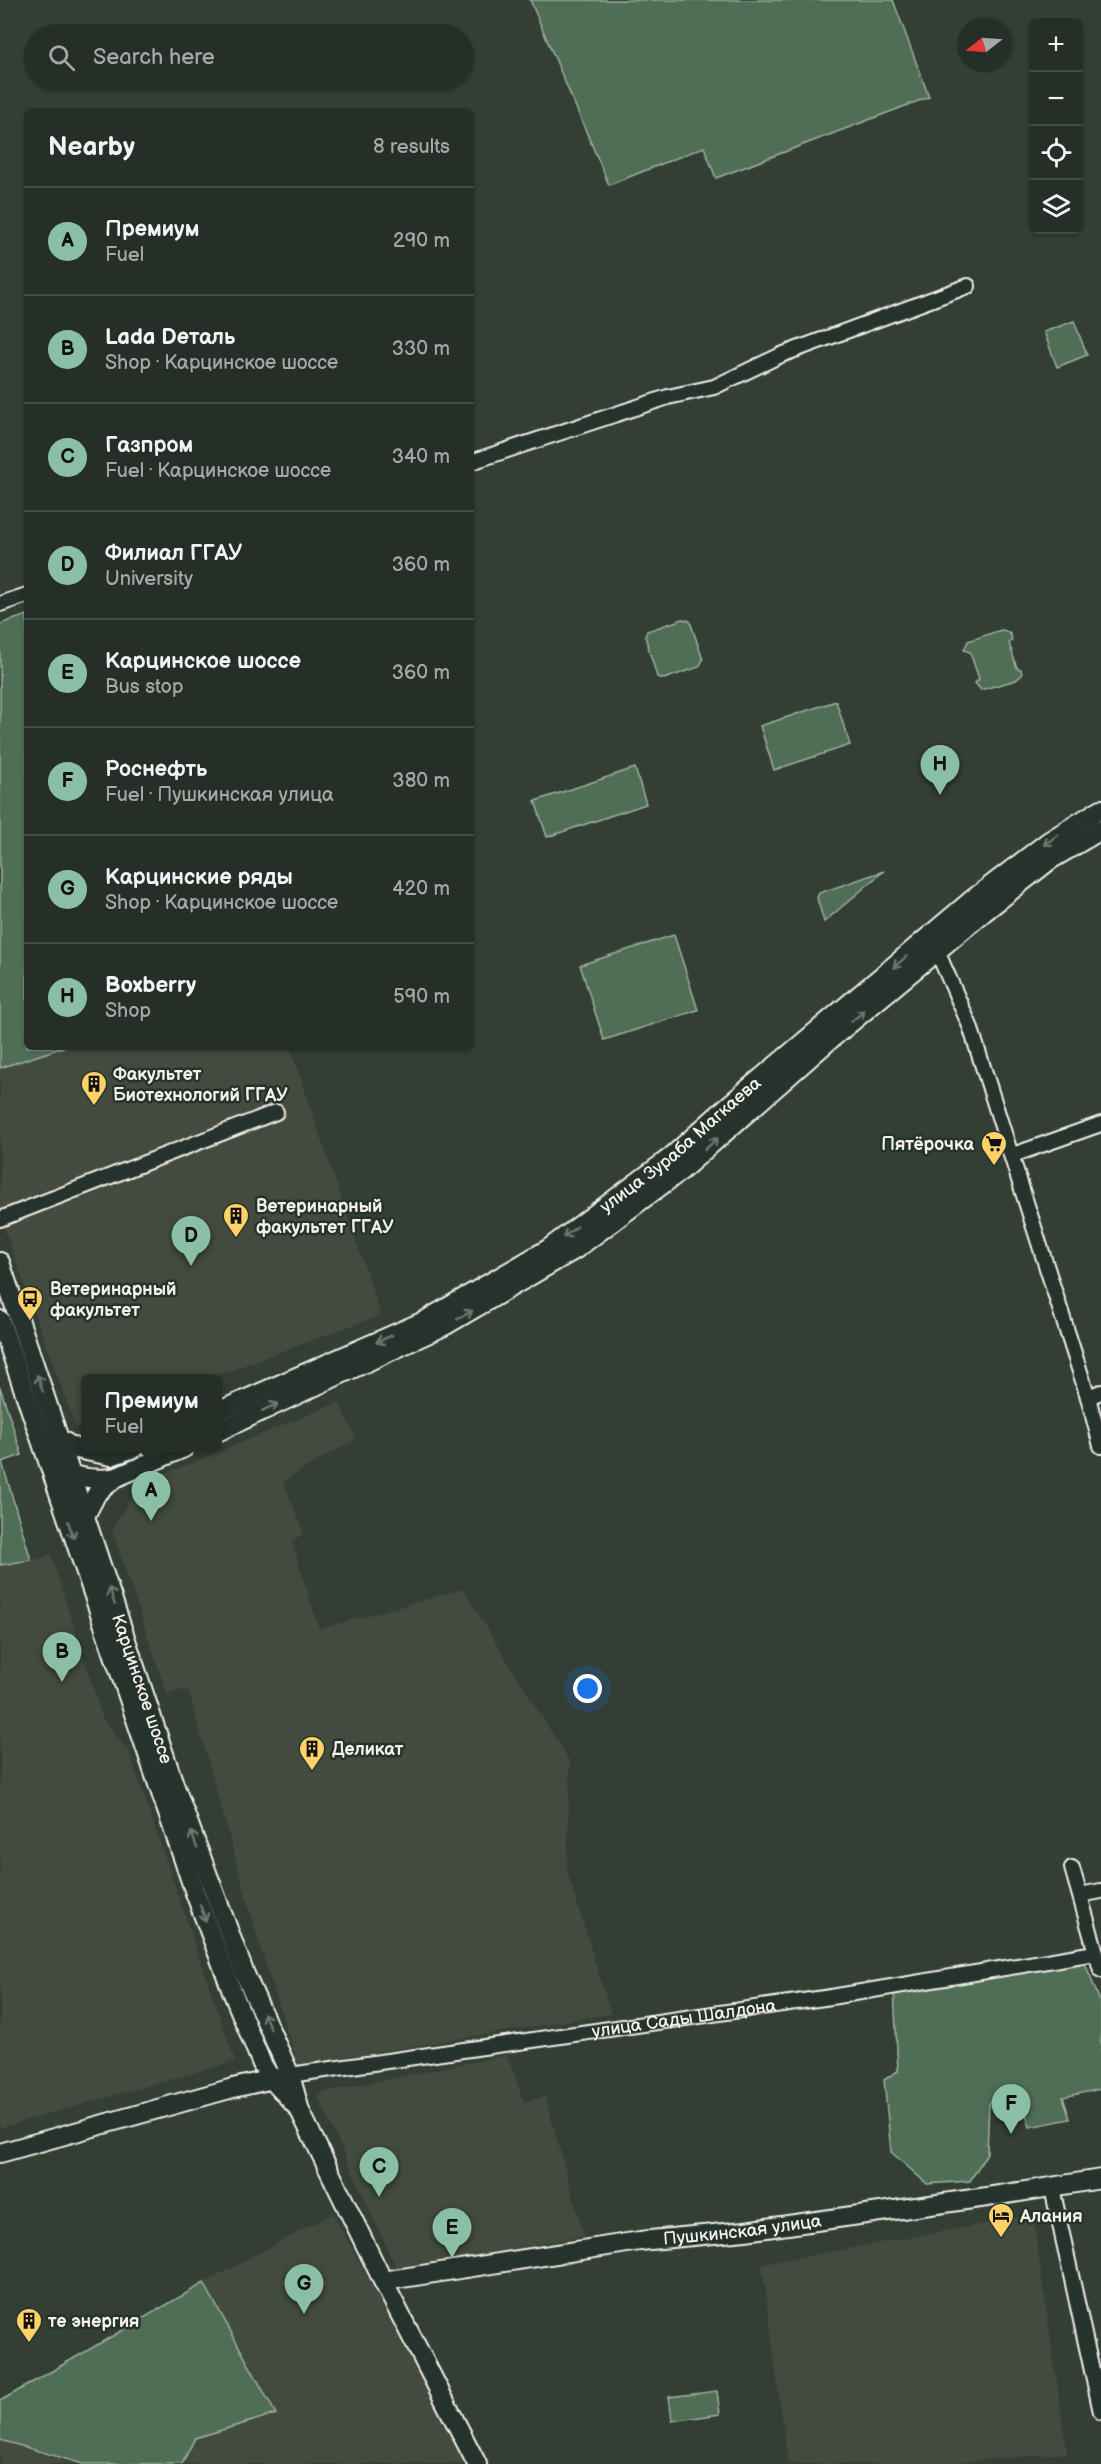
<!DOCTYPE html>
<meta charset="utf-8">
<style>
body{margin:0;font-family:"Balsamiq Sans",sans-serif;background:#2e3630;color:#f1f3f6}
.controls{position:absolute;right:18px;top:18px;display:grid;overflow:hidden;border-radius:9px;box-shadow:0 2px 4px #0004}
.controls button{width:54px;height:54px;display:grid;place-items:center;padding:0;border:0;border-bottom:2px solid #424a45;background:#262e28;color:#f1f3f6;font:30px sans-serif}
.compass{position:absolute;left:957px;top:18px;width:54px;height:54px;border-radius:50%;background:#262e28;box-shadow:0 2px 4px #0004;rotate:253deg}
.you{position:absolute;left:588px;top:1689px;width:21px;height:21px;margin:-15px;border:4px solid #fff;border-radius:50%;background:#1a73e8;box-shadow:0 0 0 9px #1a73e833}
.badge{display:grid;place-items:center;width:39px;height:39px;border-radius:50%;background:#8abfa5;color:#111;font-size:20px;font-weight:700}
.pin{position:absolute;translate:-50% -50px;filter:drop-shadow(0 2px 3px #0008)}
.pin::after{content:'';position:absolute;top:32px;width:21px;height:18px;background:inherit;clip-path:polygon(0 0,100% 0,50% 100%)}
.popup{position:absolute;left:81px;top:1374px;width:141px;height:78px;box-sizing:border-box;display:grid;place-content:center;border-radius:9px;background:#262e28;filter:drop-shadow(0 2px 4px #0005);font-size:20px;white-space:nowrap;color:#a4a8a8}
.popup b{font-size:22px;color:#f1f3f6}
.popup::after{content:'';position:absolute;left:50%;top:100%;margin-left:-12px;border:12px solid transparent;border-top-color:#262e28}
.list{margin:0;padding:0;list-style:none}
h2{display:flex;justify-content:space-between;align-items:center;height:78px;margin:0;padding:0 24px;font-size:26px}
h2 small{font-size:20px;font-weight:400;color:#a4a8a8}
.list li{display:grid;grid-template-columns:39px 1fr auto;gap:18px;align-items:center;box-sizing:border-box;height:108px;padding:0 24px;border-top:2px solid #424a45}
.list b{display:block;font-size:22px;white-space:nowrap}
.list p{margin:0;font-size:20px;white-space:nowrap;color:#a4a8a8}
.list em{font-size:20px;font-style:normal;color:#a4a8a8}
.icon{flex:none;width:33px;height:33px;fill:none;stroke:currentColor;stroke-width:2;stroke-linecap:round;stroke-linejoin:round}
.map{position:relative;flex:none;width:1101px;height:2464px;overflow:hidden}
.search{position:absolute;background:#262e28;box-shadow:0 2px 4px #0004;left:24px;top:24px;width:450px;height:66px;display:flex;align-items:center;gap:15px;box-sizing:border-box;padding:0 21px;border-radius:33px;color:#a4a8a8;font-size:22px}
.panel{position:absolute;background:#262e28;box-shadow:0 2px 4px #0004;left:24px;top:108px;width:450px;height:942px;border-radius:9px}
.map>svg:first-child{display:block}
</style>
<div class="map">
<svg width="1101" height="2464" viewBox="0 0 1101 2464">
<rect width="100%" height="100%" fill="#333e35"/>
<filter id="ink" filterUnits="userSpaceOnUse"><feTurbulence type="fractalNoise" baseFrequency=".0167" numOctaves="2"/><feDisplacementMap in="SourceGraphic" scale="12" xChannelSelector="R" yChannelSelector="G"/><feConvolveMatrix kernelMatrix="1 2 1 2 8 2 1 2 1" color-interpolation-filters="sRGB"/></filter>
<g filter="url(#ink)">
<path fill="#434b3e" d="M64,1047H290L381,1315L209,1378H85V1424L76,1428L0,1217V1068Z
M339,1402L356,1439L283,1481L304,1533L292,1541L319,1629L463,1589L570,1762L567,1871L611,2014L298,2065L257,1936L188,1689L167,1694L112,1530L138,1485Z
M51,1554L103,1719L129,1752L235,2061L0,2128V1565L38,1559Z
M507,2055L524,2102L545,2096L584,2236L397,2270L318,2096L325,2092Z
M333,2213L404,2344L465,2464H83L0,2440V2401L204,2283Z
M1033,2215L1067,2453L935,2464H788L762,2264Z
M0,2441L74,2464H0Z"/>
<path fill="#506e57" stroke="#a2b0a0" stroke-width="1.5" d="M530,0H893L929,97L716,178L704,147L609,185Z
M1074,321L1087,355L1057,367L1044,332Z
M27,615V1047H64L0,1068V624Z
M683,619L690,621L703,660L699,667L664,679L657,677L645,636L647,631Z
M1001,630C1008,631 1011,633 1012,640L1009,643L1017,668L1021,669L1022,675L1016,680L981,690L975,683L979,679L970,652L964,650L968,641Z
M836,701L850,745L774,770L760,726Z
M635,768L646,804L547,837L535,801Z
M884,871L824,922L817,898L819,893Z
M674,935L698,1010L604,1040L580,965Z
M0,1387L22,1455L2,1462L31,1560L0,1565Z
M1085,1963L1101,2004V2089L1063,2097L1070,2119L1030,2127L1020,2097L989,2103L987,2153L970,2181L927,2184L891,2152L884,2080L898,2071L894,1990Z
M204,2283L276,2414L195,2438L182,2464H83L0,2440V2401Z
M717,2391L720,2414L672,2421L669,2397Z"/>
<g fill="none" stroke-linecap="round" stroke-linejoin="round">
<defs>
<g id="street">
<path d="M471,462L668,397L714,387L781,355L968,286"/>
<path d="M0,604L27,595"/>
<path d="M937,951L970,1026L1088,1397L1101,1392"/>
<path d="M1013,1155L1101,1124"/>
<path d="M0,1219L276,1112"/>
<path d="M1088,1397L1101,1446"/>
<path d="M1072,1868L1101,1970"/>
<path d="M1080,1895L1101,1891"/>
<path id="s1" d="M290,2075L831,1997L1095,1953"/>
<path d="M1052,2188L1101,2412"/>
</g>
<g id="secondary">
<path id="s2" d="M0,1262L175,1787L244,1972L290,2075L300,2111L383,2281L477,2464"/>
<path d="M0,1320L194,1890L234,1996L262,2064L271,2079L297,2107"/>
<path id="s3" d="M217,1412L424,1321L548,1249L671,1157L729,1105L973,899L1049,841L1101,809"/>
<path d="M217,1432L446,1325L576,1249L682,1170L825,1044L984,912L1050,860L1101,830"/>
<path d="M58,1438L76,1449L111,1456L134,1448"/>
<path d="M63,1472C80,1478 98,1481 117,1477"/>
<path d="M85,1516L97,1493L117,1477L184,1448"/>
<path d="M0,2153L233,2088L282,2077"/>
<path id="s4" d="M383,2281L640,2241L745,2231L987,2197L1101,2179"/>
</g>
</defs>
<use href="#street" stroke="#f4f1e8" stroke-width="18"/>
<use href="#secondary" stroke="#f4f1e8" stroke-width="22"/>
<use href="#street" stroke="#26332d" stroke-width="14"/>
<use href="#secondary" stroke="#26332d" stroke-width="18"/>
</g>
<defs><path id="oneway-shaft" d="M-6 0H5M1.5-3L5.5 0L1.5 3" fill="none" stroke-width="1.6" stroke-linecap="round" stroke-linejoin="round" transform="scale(1.5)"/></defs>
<g stroke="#6e766e">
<use href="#oneway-shaft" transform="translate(1051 840) rotate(145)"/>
<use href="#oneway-shaft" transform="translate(900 962) rotate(139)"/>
<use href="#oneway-shaft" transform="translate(858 1016) rotate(-40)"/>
<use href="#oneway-shaft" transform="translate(711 1144) rotate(-42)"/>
<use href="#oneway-shaft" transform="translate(570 1232) rotate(143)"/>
<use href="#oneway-shaft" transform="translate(465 1315) rotate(-29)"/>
<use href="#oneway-shaft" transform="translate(384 1339) rotate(155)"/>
<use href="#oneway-shaft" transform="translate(40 1383) rotate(-108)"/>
<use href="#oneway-shaft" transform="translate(270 1407) rotate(-25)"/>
<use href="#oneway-shaft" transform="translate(71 1530) rotate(71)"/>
<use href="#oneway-shaft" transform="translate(112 1596) rotate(-108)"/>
<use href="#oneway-shaft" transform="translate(194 1840) rotate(-110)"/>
<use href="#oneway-shaft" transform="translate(203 1913) rotate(69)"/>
<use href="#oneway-shaft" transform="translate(267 2021) rotate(-114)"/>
</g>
</g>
<defs>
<symbol id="building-pin" viewBox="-11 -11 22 30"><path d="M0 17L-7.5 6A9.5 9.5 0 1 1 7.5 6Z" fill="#ffd166" stroke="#26332d"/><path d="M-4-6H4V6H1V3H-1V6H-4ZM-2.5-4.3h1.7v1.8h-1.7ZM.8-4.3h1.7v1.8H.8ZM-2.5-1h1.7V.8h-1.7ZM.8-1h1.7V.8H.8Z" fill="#111"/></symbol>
<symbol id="supermarket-pin" viewBox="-11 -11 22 30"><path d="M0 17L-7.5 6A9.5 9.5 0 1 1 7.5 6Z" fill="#ffd166" stroke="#26332d"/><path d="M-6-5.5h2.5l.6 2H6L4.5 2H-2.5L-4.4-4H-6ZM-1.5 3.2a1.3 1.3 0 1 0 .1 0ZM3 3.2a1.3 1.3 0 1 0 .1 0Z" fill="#111"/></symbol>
<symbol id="bus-pin" viewBox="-11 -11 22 30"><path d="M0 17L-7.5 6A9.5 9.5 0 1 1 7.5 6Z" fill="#ffd166" stroke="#26332d"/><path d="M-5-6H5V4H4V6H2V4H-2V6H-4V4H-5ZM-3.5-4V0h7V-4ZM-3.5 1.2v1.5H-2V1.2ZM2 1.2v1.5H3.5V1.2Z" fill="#111"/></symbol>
<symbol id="hotel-pin" viewBox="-11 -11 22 30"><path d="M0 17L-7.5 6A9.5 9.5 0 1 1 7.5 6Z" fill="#ffd166" stroke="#26332d"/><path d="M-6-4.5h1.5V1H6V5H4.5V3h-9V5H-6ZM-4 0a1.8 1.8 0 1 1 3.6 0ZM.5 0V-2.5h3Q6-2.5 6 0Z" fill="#111"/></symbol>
</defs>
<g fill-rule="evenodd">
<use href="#building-pin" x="79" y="1069" width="30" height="40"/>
<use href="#supermarket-pin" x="979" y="1129" width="30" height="40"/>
<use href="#building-pin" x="221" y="1201" width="30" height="40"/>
<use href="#bus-pin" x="15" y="1284" width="30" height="40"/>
<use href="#building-pin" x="297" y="1734" width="30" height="40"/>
<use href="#hotel-pin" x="986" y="2201" width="30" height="40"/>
<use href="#building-pin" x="14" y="2306" width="30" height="40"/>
</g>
<g text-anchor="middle" stroke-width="5" stroke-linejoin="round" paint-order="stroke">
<g font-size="18" font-weight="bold" fill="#f4f1e8" stroke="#26332d" text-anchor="start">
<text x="113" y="1080">Факультет<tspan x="113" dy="21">Биотехнологий ГГАУ</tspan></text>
<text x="974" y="1150" text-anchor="end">Пятёрочка</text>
<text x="256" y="1212">Ветеринарный<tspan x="256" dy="21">факультет ГГАУ</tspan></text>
<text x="50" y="1295">Ветеринарный<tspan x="50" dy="21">факультет</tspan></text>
<text x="332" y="1755">Деликат</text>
<text x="1020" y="2222">Алания</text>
<text x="48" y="2327">те энергия</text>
</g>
<g font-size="18" fill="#f4f1e8" stroke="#26332d">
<text dy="6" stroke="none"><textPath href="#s3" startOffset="538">улица Зураба Магкаева</textPath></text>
<text dy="6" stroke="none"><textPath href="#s2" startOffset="450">Карцинское шоссе</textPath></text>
<text dy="6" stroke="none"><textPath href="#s1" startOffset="398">улица Сады Шалдона</textPath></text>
<text dy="6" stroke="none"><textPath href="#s4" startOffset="363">Пушкинская улица</textPath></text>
</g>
</g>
</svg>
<div class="controls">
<button>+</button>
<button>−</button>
<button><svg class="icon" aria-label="locate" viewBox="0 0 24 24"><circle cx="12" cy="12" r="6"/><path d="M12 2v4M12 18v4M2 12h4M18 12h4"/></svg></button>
<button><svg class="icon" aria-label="layers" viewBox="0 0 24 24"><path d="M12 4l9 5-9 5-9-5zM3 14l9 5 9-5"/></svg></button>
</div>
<svg class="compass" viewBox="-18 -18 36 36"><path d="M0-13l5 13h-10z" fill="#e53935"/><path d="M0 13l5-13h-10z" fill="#a4a8a8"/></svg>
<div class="you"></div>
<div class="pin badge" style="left:151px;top:1521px">A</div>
<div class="popup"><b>Премиум</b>Fuel</div>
<div class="pin badge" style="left:62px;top:1682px">B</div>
<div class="pin badge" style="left:379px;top:2197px">C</div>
<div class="pin badge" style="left:191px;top:1266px">D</div>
<div class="pin badge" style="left:452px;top:2258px">E</div>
<div class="pin badge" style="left:1011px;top:2134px">F</div>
<div class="pin badge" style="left:304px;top:2314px">G</div>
<div class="pin badge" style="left:940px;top:795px">H</div>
<div class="search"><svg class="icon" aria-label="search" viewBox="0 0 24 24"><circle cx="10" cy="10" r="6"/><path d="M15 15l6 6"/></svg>Search here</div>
<section class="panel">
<h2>Nearby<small>8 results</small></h2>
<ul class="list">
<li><span class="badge">A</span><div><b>Премиум</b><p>Fuel</p></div><em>290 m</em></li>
<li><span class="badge">B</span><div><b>Lada Dеталь</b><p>Shop · Карцинское шоссе</p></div><em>330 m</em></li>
<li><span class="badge">C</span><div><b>Газпром</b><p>Fuel · Карцинское шоссе</p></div><em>340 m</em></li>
<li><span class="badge">D</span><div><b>Филиал ГГАУ</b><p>University</p></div><em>360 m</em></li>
<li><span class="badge">E</span><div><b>Карцинское шоссе</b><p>Bus stop</p></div><em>360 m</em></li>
<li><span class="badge">F</span><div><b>Роснефть</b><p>Fuel · Пушкинская улица</p></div><em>380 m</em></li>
<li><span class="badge">G</span><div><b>Карцинские ряды</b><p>Shop · Карцинское шоссе</p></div><em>420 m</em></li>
<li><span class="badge">H</span><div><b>Boxberry</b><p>Shop</p></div><em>590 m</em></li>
</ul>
</section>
</div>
